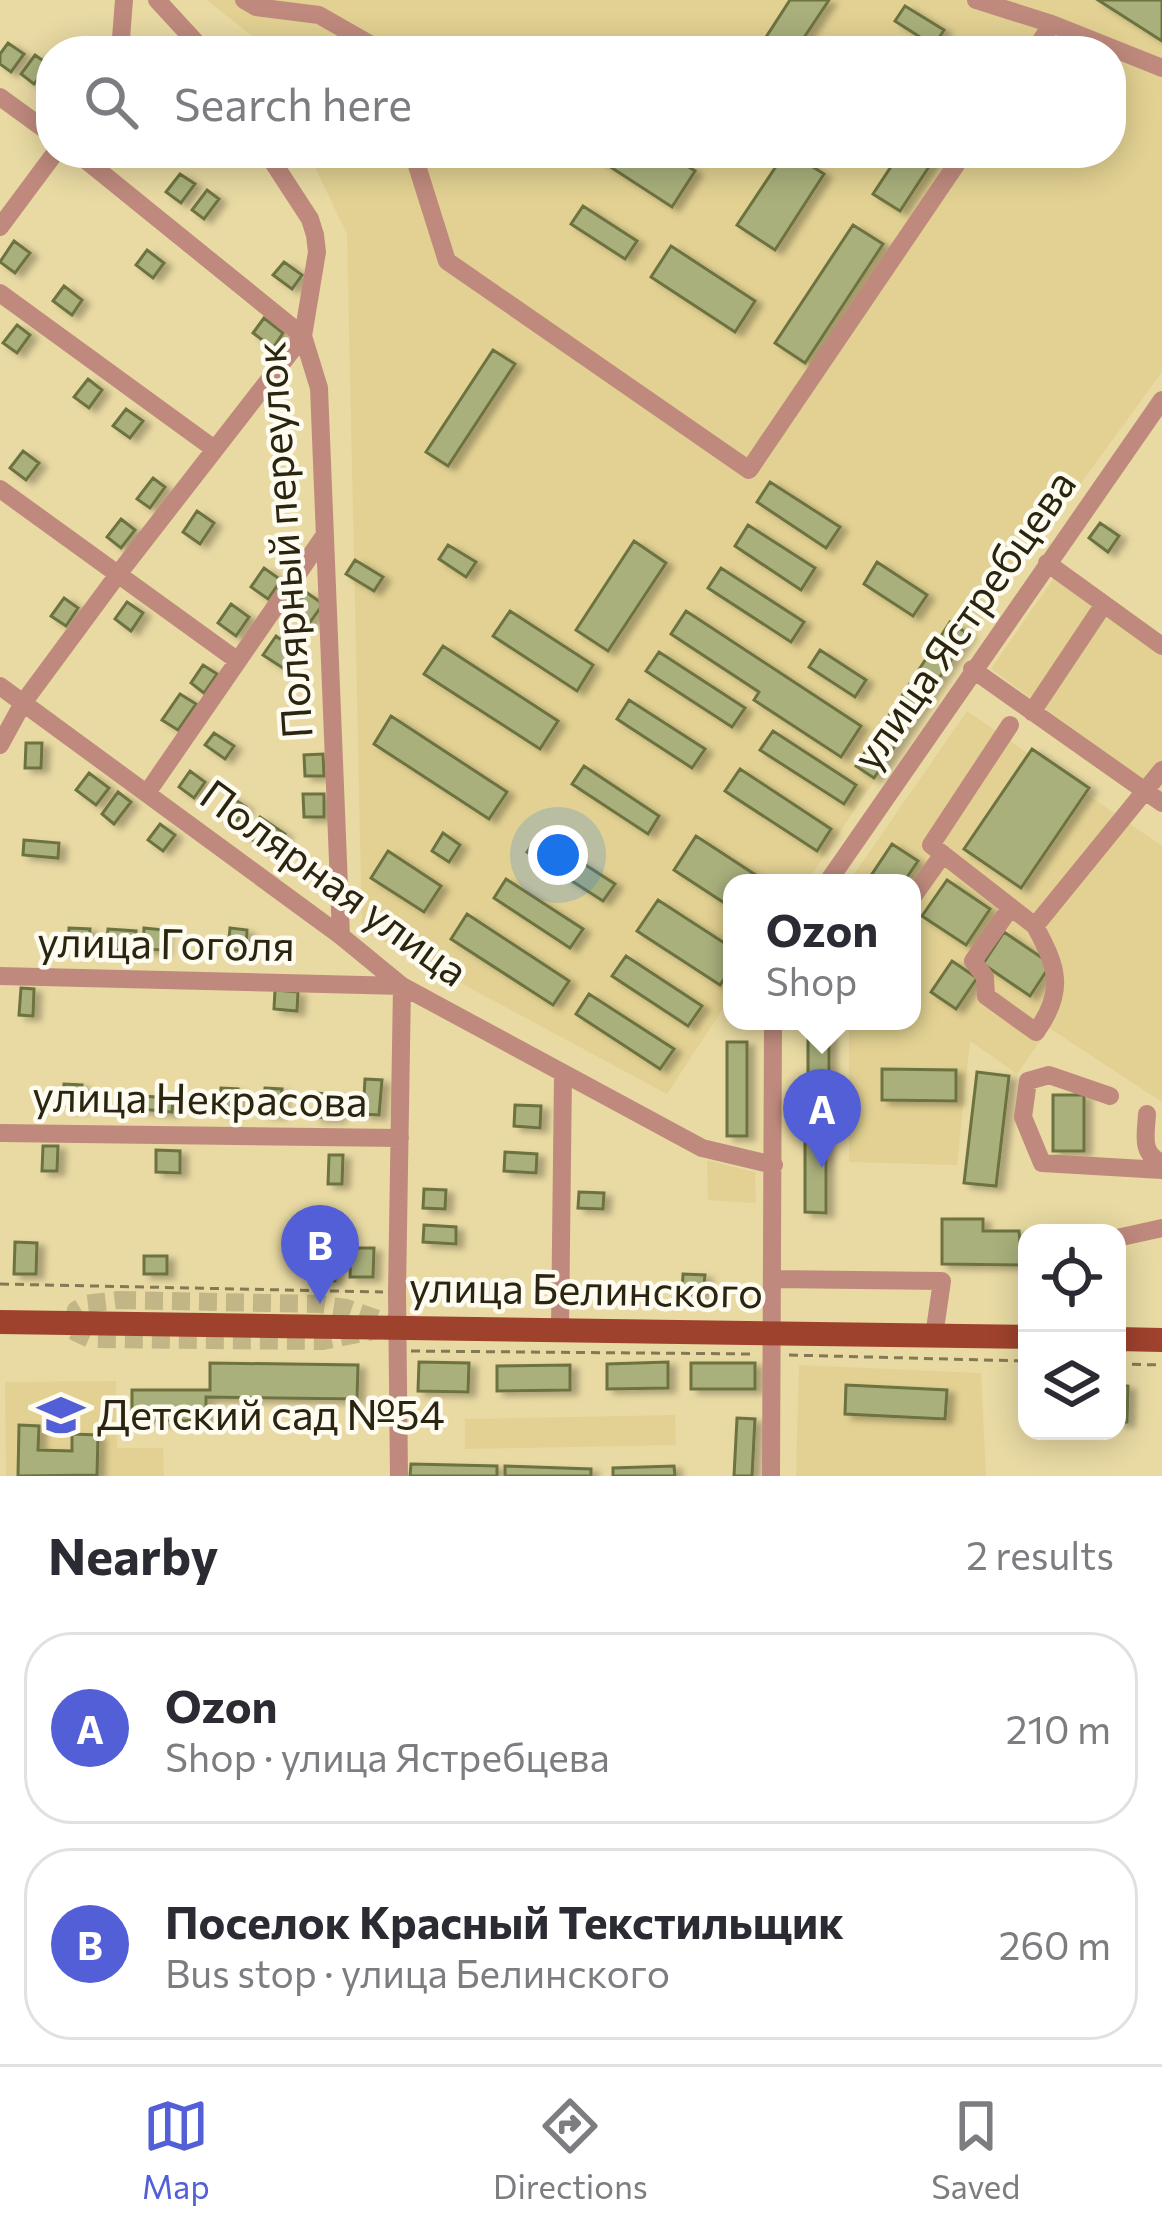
<!DOCTYPE html>
<meta charset="utf-8">
<style>
body{margin:0;font-family:Commissioner,sans-serif;background:#f7f7f7;color:#2b2b33}
.controls{position:absolute;right:36px;bottom:36px;display:grid;overflow:hidden;border-radius:24px;box-shadow:0 6px 30px #0003}
.controls button{width:108px;height:108px;display:grid;place-items:center;padding:0;border:0;border-bottom:3px solid #e1e1e2;background:#fff;color:#2b2b33;font:60px sans-serif}
.you{position:absolute;left:558px;top:855px;width:42px;height:42px;margin:-30px;border:9px solid #fff;border-radius:50%;background:#1a73e8;box-shadow:0 0 0 18px #1a73e833}
.badge{display:grid;place-items:center;width:78px;height:78px;border-radius:50%;background:#535fd6;color:#fff;font-size:39px;font-weight:700}
.pin{position:absolute;translate:-50% -99px;filter:drop-shadow(0 3px 6px #0008)}
.pin::after{content:'';position:absolute;top:63px;width:42px;height:36px;background:inherit;clip-path:polygon(0 0,100% 0,50% 100%)}
.popup{position:absolute;left:723px;top:874px;width:198px;height:156px;box-sizing:border-box;display:grid;place-content:center;border-radius:24px;background:#fff;filter:drop-shadow(0 3px 9px #0005);font-size:39px;white-space:nowrap;color:#7c7c81}
.popup b{font-size:45px;color:#2b2b33}
.popup::after{content:'';position:absolute;left:50%;top:100%;margin-left:-24px;border:24px solid transparent;border-top-color:#fff}
.list{margin:0;padding:0;list-style:none}
h2{display:flex;justify-content:space-between;align-items:center;height:156px;margin:0;padding:0 48px;font-size:51px}
h2 small{font-size:39px;font-weight:400;color:#7c7c81}
.list li{display:grid;grid-template-columns:78px 1fr auto;gap:36px;align-items:center;box-sizing:border-box;height:192px;margin:0 24px 24px;padding:0 24px;border:3px solid #e1e1e2;border-radius:48px}
.list b{display:block;font-size:45px;white-space:nowrap}
.list p{margin:0;font-size:39px;white-space:nowrap;color:#7c7c81}
.list em{font-size:39px;font-style:normal;color:#7c7c81}
.icon{flex:none;width:66px;height:66px;fill:none;stroke:currentColor;stroke-width:2;stroke-linecap:round;stroke-linejoin:round}
.map{position:relative;flex:none;width:1162px;height:1476px;overflow:hidden}
.search{position:absolute;background:#fff;box-shadow:0 6px 30px #0003;left:36px;right:36px;top:36px;height:132px;display:flex;align-items:center;gap:30px;box-sizing:border-box;padding:0 42px;border-radius:48px;color:#7c7c81;font-size:45px}
.sheet{height:588px;background:#fff}
nav{display:flex;justify-content:space-around;align-items:center;box-sizing:border-box;height:168px;border-top:3px solid #e1e1e2;background:#fff;font-size:33px;color:#7c7c81}
nav a{display:grid;justify-items:center;gap:6px}
nav .on{color:#535fd6}
.map>svg:first-child{display:block}
</style>
<div class="map">
<svg width="1162" height="1476" viewBox="0 0 1162 1476">
<defs>
<filter id="shadow"><feDropShadow dx="7" dy="4" stdDeviation="3" flood-color="#0004"/></filter>
</defs>
<rect width="100%" height="100%" fill="#e9daa3"/>
<path fill="#e2d192" d="M207,0H1162V372L974,630L806,883H732V995L667,1094L362,930L347,234L308,153H1111V51H259L251,35Z
M1058,572L1162,646V794L991,669Z
M967,711L1162,846V1102L1049,1028L1017,1074L970,1041L957,1165L849,1162V1021H912V883H848Z
M707,1160L755,1172L756,1203L708,1200Z
M799,1365L981,1373L986,1476H796Z
M116,1381L117,1448H163L164,1476H6L5,1382Z
M675,1415L676,1445L465,1449V1419Z"/>
<path fill="#a9b07b" stroke="#6d7340" stroke-width="3" filter="url(#shadow)" d="M790,0H829L795,51H757Z
M1098,0H1162V41Z
M905,6L944,30L934,46L895,21Z
M8,43L24,54L11,72L0,64V54Z
M35,55L49,65L34,84L21,74Z
M589,153H667L695,171L672,207Z
M785,153H791L824,174L775,250L737,225Z
M900,153H938L900,211L873,194Z
M180,174L195,184L181,203L166,192Z
M207,190L219,199L204,219L192,210Z
M583,206L637,241L625,259L571,224Z
M853,225L883,244L805,363L775,343Z
M14,241L30,253L15,273L0,262Z
M671,246L755,301L735,332L651,277Z
M147,250L164,263L153,278L136,265Z
M284,262L302,275L292,289L273,275Z
M64,286L82,300L72,315L53,301Z
M264,318L283,333L273,348L253,333Z
M17,325L30,335L17,353L3,343Z
M493,350L515,364L448,466L426,452Z
M88,379L102,390L89,408L74,397Z
M126,409L143,421L130,438L113,426Z
M23,451L39,463L26,480L10,468Z
M153,478L165,487L150,508L137,499Z
M770,482L840,527L826,548L757,502Z
M197,511L214,523L200,544L183,532Z
M121,519L135,530L121,548L107,537Z
M1100,523L1119,536L1108,552L1089,538Z
M748,525L815,568L801,590L735,546Z
M634,541L666,563L608,651L576,630Z
M448,545L476,562L466,577L439,559Z
M355,560L383,577L374,591L346,574Z
M877,562L927,595L913,616L864,584Z
M264,568L281,580L268,599L251,587Z
M721,568L804,622L791,642L708,588Z
M306,592L323,604L308,625L291,614Z
M64,598L78,608L66,626L51,616Z
M127,602L143,613L131,631L115,619Z
M231,604L249,617L236,636L218,623Z
M510,611L593,665L577,691L493,636Z
M686,611L861,726L841,757L754,700L759,692L671,634Z
M950,622L968,634L874,778L856,766Z
M276,636L298,652L286,670L263,655Z
M443,646L558,721L540,749L424,674Z
M820,650L866,680L855,697L809,667Z
M659,652L745,708L732,727L646,671Z
M203,665L217,674L204,693L191,683Z
M180,694L196,704L178,730L162,720Z
M629,700L705,749L692,768L617,719Z
M391,716L507,792L489,819L374,744Z
M773,731L856,785L844,804L760,750Z
M214,733L234,746L225,759L205,745Z
M26,743H42L41,768H25Z
M1032,749L1089,788L1021,888L964,849Z
M323,754L324,776H305L304,755Z
M584,766L659,816L648,834L572,784Z
M740,769L831,829L817,851L725,791Z
M190,771L205,782L194,798L179,787Z
M89,773L109,788L96,805L76,790Z
M118,792L131,802L114,824L102,814Z
M303,794H324V817H304Z
M228,795L246,807L234,825L216,812Z
M260,817L285,834L272,854L247,836Z
M160,824L175,835L163,851L148,840Z
M443,833L460,845L449,862L432,851Z
M539,835L615,884L603,901L527,852Z
M696,836L768,883H732V908L674,870Z
M24,840L59,843L58,858L23,855Z
M892,844L918,861L903,883H866Z
M388,851L441,886L424,912L371,878Z
M506,879L583,929L570,948L494,898Z
M947,880L990,909L966,945L922,916Z
M658,900L732,948V967L720,985L637,931Z
M467,914L569,981L553,1005L451,939Z
M69,928L90,929L89,950L68,949Z
M144,928L164,930L163,950L143,949Z
M230,928L247,930L246,951L228,949Z
M108,929L136,931L134,950L106,949Z
M1004,932L1051,964L1030,996L983,964Z
M626,956L702,1006L688,1026L612,976Z
M952,961L977,978L956,1009L931,992Z
M21,988L34,989L33,1016L19,1015Z
M275,990L298,992L297,1011L274,1009Z
M589,994L674,1049L660,1069L576,1014Z
M808,1021H829V1083L808,1084Z
M727,1042H747V1136H727Z
M882,1069L956,1070V1101L882,1100Z
M977,1072L1009,1076L996,1186L964,1183Z
M365,1079L382,1080L379,1115L363,1114Z
M64,1084L82,1085L80,1108L63,1106Z
M221,1088L238,1089L236,1111L219,1110Z
M265,1088L282,1089L280,1114L263,1113Z
M316,1093L339,1095L338,1118L315,1117Z
M1053,1095H1084V1151H1053Z
M140,1096L173,1098L172,1112L140,1109Z
M515,1105L541,1106L540,1128L514,1126Z
M805,1118H826V1213L805,1212Z
M43,1146H58L57,1171H42Z
M156,1150L180,1151V1173L156,1172Z
M505,1152L537,1154L536,1173L504,1171Z
M329,1155H343L342,1184H328Z
M424,1189L446,1190L445,1209L423,1208Z
M579,1192L604,1193L603,1209L578,1208Z
M942,1219H983V1231H1019L1022,1265L942,1264Z
M424,1225L456,1227V1244L423,1242Z
M15,1242L37,1243L36,1274H14Z
M351,1248H374L373,1277H350Z
M318,1255L336,1256L335,1281H317Z
M144,1256H167V1274H144Z
M683,1274L705,1275L703,1295L682,1294Z
M419,1362L469,1363L468,1392L418,1391Z
M668,1362V1388L607,1389V1364Z
M210,1363L358,1365L357,1399L206,1397V1421L132,1420V1390H210Z
M691,1363H755V1389H691Z
M570,1365V1390L497,1391V1366Z
M846,1385L947,1390L945,1419L845,1414Z
M1117,1385L1128,1386L1127,1422H1117Z
M737,1418L755,1419L752,1476H734Z
M19,1425L39,1426L38,1450L72,1451V1434L98,1435L97,1475L18,1476Z
M411,1464L497,1466V1476H410Z
M505,1466L591,1469V1476H505Z
M674,1466L675,1476H613V1468Z"/>
<g fill="none" stroke-linecap="round" stroke-linejoin="round">
<path stroke="#c3b686" stroke-width="18" stroke-dasharray="18 9" stroke-linecap="butt" d="M118,1300L320,1304L346,1308L398,1326L323,1341L90,1339L71,1330L76,1310L86,1304Z"/>
<path stroke="#837954" stroke-width="3" stroke-dasharray="9 6" stroke-linecap="butt" d="M0,1284L383,1292
M411,1351L755,1354
M789,1355L1027,1361
M1117,1364L1162,1365"/>
<path stroke="#bf8a7d" stroke-width="18" d="M157,0L204,51
M244,0L256,7L319,15L382,51
M976,0L1052,24L1034,51
M1052,24L1162,68
M120,51L124,0
M0,97L51,134
M267,153L310,219L315,235L317,252L303,336L319,388L341,936
M413,153L447,261L749,470L964,153
M0,227L55,153
M0,293L213,448
M0,489L238,661
M1047,563L1162,646
M972,669L1162,803
M0,686L341,936L402,986L702,1148L774,1165
M1032,712L1104,604
M1010,725L931,845L1035,926L1162,770
M0,745L23,703L119,573L303,336L77,153
M147,793L324,536
M827,883L1162,400
M912,898L943,854
M1011,907L973,961L985,977L986,996L1036,1032C1066,990 1057,967 1035,926
M0,976L402,986L397,1292L399,1476
M1110,1096L1049,1075L1028,1081L1023,1117L1042,1163L1162,1170
M1147,1114C1146,1135 1140,1153 1162,1163
M0,1133L400,1138
M1117,1238L1162,1228
M774,1279L942,1281L934,1336
M560,1329L563,1073
M771,1476L773,1021"/>
<path stroke="#9e422d" stroke-width="24" d="M0,1322L1027,1337
M1117,1339L1162,1340"/>
</g>
<defs>
<symbol id="school-bare" viewBox="-9 -9 18 18"><path d="M0-5L7-2L0 1L-7-2ZM-4 1L0 2.5L4 1V4Q0 6-4 4Z" fill="#535fd6" stroke="#fefbf0" stroke-width="2.5" paint-order="stroke"/></symbol>
</defs>
<g fill-rule="evenodd">
<use href="#school-bare" x="28" y="1382" width="66" height="66"/>
</g>
<g text-anchor="middle" stroke-width="9" stroke-linejoin="round" paint-order="stroke">
<g font-size="42" fill="#2b2510" stroke="#fefbf0">
<text transform="translate(284 540) rotate(-94)" y="15">Полярный переулок</text>
<text transform="translate(964 620) rotate(-55)" y="15">улица Ястребцева</text>
<text transform="translate(334 883) rotate(36)" y="15">Полярная улица</text>
<text transform="translate(166 944) rotate(1)" y="15">улица Гоголя</text>
<text transform="translate(200 1099) rotate(1)" y="15">улица Некрасова</text>
<text transform="translate(586 1290) rotate(1)" y="15">улица Белинского</text>
</g>
<g font-size="42" fill="#2b2510" stroke="#fefbf0" text-anchor="start">
<text x="97" y="1430">Детский сад №54</text>
</g>
</g>
</svg>
<div class="controls">
<button><svg class="icon" aria-label="locate" viewBox="0 0 24 24"><circle cx="12" cy="12" r="6"/><path d="M12 2v4M12 18v4M2 12h4M18 12h4"/></svg></button>
<button><svg class="icon" aria-label="layers" viewBox="0 0 24 24"><path d="M12 4l9 5-9 5-9-5zM3 14l9 5 9-5"/></svg></button>
</div>
<div class="you"></div>
<div class="pin badge" style="left:822px;top:1168px">A</div>
<div class="popup"><b>Ozon</b>Shop</div>
<div class="pin badge" style="left:320px;top:1304px">B</div>
<div class="search"><svg class="icon" aria-label="search" viewBox="0 0 24 24"><circle cx="10" cy="10" r="6"/><path d="M15 15l6 6"/></svg>Search here</div>
</div>
<section class="sheet">
<h2>Nearby<small>2 results</small></h2>
<ul class="list">
<li><span class="badge">A</span><div><b>Ozon</b><p>Shop · улица Ястребцева</p></div><em>210 m</em></li>
<li><span class="badge">B</span><div><b>Поселок Красный Текстильщик</b><p>Bus stop · улица Белинского</p></div><em>260 m</em></li>
</ul>
</section>
<nav>
<a class="on"><svg class="icon" aria-label="map" viewBox="0 0 24 24"><path d="M3 6l6-2 6 2 6-2v14l-6 2-6-2-6 2zM9 4v14M15 6v14"/></svg>Map</a>
<a><svg class="icon" aria-label="directions" viewBox="0 0 24 24"><path d="M12 3l9 9-9 9-9-9zM9 14v-3h6M13 9l2 2-2 2"/></svg>Directions</a>
<a><svg class="icon" aria-label="saved" viewBox="0 0 24 24"><path d="M7 4h10v16l-5-4-5 4z"/></svg>Saved</a>
</nav>
